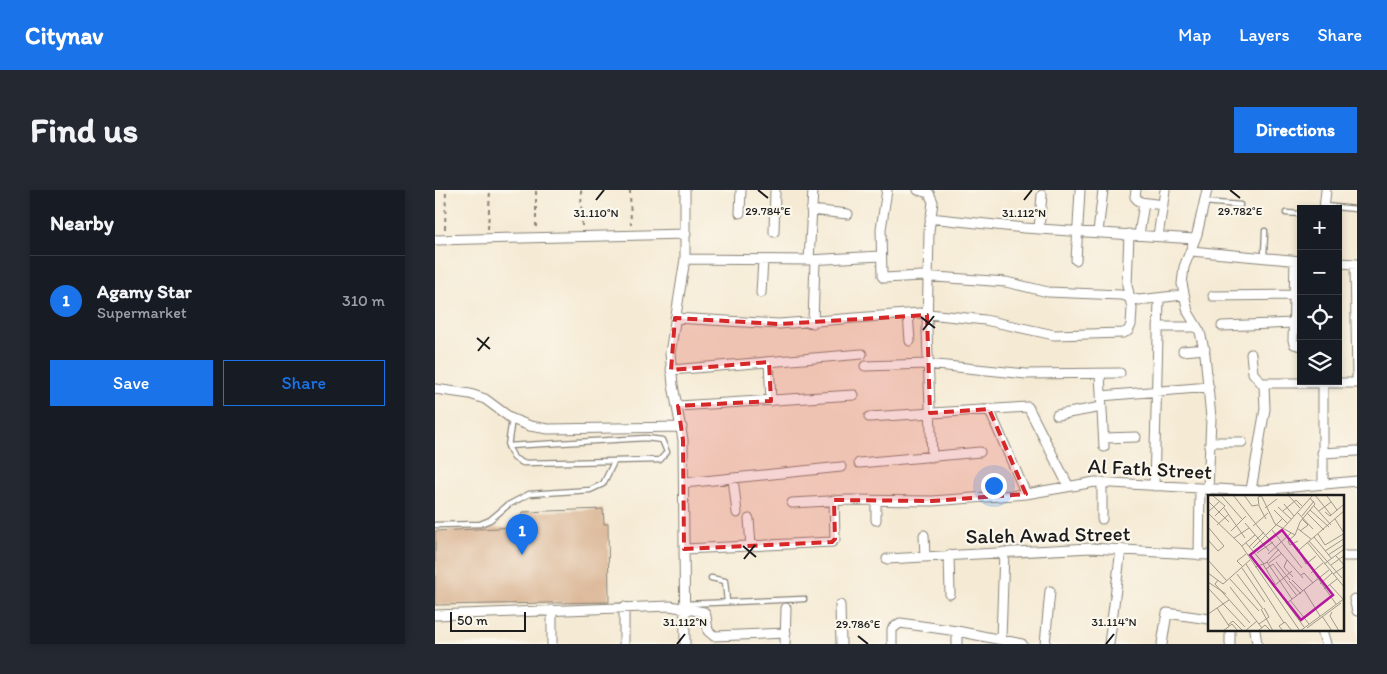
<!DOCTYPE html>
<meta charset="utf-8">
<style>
body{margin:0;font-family:Itim,sans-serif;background:#242831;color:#f1f3f6}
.controls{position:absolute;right:15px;top:15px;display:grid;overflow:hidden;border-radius:0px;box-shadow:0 2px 8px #0003}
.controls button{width:45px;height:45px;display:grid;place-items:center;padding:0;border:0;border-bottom:1px solid #363941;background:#171b24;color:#f1f3f6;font:25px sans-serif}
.scale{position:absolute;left:15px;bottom:12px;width:76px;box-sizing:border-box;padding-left:5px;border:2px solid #1c1c1c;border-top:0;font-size:14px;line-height:18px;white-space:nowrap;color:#1c1c1c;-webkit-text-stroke:4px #fbf7ec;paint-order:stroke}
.you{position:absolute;left:558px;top:295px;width:18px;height:18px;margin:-12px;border:4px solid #fff;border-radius:50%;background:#1a73e8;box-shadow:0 0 0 8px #1a73e833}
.badge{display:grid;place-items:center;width:32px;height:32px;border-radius:50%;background:#1a73e8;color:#fff;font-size:16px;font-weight:700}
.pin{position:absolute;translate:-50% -41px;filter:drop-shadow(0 1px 2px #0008)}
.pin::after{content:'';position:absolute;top:26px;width:18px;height:15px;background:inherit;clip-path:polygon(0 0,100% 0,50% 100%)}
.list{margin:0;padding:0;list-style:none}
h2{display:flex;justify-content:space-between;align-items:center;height:65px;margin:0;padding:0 20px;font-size:21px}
h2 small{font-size:16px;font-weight:400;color:#9ea1a6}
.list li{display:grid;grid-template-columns:32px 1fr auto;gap:15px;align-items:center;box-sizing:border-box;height:90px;padding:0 20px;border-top:1px solid #363941}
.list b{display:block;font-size:19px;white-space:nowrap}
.list p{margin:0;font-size:16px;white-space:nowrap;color:#9ea1a6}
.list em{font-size:16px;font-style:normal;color:#9ea1a6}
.actions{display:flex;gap:10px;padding:15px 20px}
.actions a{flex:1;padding:11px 0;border:1px solid #1a73e8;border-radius:0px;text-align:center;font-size:18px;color:#1a73e8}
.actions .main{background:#1a73e8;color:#fff}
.icon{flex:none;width:28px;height:28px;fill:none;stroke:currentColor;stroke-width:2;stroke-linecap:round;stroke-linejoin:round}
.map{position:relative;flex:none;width:922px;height:454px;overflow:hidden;border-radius:0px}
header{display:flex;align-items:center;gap:30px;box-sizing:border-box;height:70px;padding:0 25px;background:#1a73e8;color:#fff}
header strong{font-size:24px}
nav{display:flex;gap:28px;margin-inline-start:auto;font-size:18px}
.intro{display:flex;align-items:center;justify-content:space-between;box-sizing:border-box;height:120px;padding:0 30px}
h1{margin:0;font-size:35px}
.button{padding:12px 22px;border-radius:0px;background:#1a73e8;color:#fff;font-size:18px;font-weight:700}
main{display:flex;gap:30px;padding:0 30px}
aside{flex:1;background:#171b24;border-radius:0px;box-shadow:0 2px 8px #0003}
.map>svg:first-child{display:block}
</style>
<header>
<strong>Citynav</strong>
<nav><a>Map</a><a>Layers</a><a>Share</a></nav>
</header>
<div class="intro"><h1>Find us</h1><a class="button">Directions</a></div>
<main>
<aside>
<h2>Nearby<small></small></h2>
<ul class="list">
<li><span class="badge">1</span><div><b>Agamy Star</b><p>Supermarket</p></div><em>310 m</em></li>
</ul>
<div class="actions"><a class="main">Save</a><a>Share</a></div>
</aside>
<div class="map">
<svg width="922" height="454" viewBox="0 0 922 454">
<rect width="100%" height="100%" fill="#fbf7ec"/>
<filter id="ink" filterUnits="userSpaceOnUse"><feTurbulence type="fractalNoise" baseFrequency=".02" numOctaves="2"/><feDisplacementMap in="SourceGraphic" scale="10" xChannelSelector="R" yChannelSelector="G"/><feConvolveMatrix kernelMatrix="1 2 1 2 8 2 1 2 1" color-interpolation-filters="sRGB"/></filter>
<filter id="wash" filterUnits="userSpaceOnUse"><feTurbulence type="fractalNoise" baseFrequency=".0096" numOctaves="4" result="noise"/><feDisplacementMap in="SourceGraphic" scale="20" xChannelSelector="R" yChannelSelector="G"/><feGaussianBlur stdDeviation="1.12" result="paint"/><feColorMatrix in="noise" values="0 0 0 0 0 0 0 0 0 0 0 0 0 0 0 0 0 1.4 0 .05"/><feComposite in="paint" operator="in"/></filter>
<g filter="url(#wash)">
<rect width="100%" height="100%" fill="#f5ead4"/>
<g id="blocks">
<path fill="#d8b18f" d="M168,319L169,334H173L174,412L0,415V341L84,337L87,322Z"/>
</g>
</g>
<g filter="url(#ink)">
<use href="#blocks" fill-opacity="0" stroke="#888378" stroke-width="1"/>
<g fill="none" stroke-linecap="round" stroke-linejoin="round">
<defs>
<path id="lane" d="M769,12L805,15
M889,16L921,19
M851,23L866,24
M829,67L830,41
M73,256L79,268L88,273L225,270L232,262L227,250L211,248L73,256L77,229
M0,335L45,334L55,330L73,315L94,304L155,300L168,294L179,272
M276,388L290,391L292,412
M249,414L369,409"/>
<path id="street" d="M250,0V69L235,163L238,195L248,250L250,454
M452,0L446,39L447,86L449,88L487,86L571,92L613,102L686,105L704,110L748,105
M483,0L494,3L498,12L494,41L492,141L497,267
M701,0L700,7L705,12L728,15
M772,0L762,44L749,77L747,94L753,122L765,142L770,164L776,228L773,300
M889,19L891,0
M376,20L413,24
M305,23L306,0
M495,28L589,38L760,49
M604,39L607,5
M339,42L340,0
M663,42L668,0
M704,45L709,13
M723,46L730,0
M0,50L251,44
M756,61L866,71
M250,69L374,70L445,66
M374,70L378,0
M641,70L645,0
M860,71L858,150L859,154L866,156
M903,73L922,74
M920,74L922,188
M326,103L328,70
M778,106L859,105
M473,124L475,151
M240,128L344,134L484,123L550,130L619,145L688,143L693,141L696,135L697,118L692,95L694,44
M378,133L380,70
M787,136L858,133
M723,137H761
M748,161L770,159
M334,172L336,211
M430,176L492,174L591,184L685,183
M236,180L427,164
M665,184L669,257
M828,193H922
M0,199L35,204L50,209L77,229L95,236L113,239L247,237
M666,206L774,197
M243,216L419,205
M554,219L591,304
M622,225L667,217
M434,227L593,217L633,295
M669,248L701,247
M776,252H807
M887,263L922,261
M424,273L545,262
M298,288L302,323
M667,292V329
M249,293L406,277
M888,294V191
M719,296L724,109
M815,306L830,219L829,196L818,183L816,164
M441,311V330
M357,313L412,310L497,311L591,304L660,292L816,301L922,291
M314,329L316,356
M489,345L490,367
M249,359L397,352L400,349L399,310
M514,365L515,404
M764,365L765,299
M908,366H922
M452,369L656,358L774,365
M919,409L922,421
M405,415L406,454
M117,420V454
M0,425L235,416L269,422L271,426L273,441L279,446L351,443
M795,440V454
M820,440L822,454
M887,440L891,454
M566,449L569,362
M189,454V417
M350,454L351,418
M457,454V439L465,433L522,441L587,454
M522,454V441
M610,454L615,401
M674,454L686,359
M727,454L732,423L774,429"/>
</defs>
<use href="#lane" stroke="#888378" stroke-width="7"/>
<use href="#street" stroke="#888378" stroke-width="11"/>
<path stroke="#888378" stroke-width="2" stroke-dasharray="4 4" stroke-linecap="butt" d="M146,0L147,36
M195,0L196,35
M101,37V0
M10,39L11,0
M53,39L55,0"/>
<use href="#lane" stroke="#fff" stroke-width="4.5"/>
<use href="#street" stroke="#fff" stroke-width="9"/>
</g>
</g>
<path fill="#d62828" fill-opacity="0.2" stroke="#d62828" stroke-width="4" stroke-dasharray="10 6" stroke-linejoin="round" d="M492,125L495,223L554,219L591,304L497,311L399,310L400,349L397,352L249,359L248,250L243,216L336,211L334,172L236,180L240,128L344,134Z"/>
<path fill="none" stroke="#1c1c1c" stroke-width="2" d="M323,0L333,8M795,0L805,8M161,10L169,0M589,10L597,0M486,127L500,138M488,140L499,126M42,148L55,159M43,161L54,147M308,356L321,367M309,369L320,355M423,446L433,454M242,454L250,444M671,454L679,444"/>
<g text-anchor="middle" stroke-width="4.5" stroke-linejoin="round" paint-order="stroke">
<g font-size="21" fill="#1c1c1c" stroke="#fbf7ec">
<text transform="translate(715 279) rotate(3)" y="7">Al Fath Street</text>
<text transform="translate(613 345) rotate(-1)" y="7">Saleh Awad Street</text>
</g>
</g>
<g transform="translate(773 305)">
<rect width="136" height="136" fill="#f5ead4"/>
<path fill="none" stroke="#9e988a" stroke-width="1" d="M4,0L17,11L7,21M13,0L34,24M25,0L51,33M36,0L44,11L50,10M53,0L67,29L87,40M80,0L92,13M107,0L123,20M53,1L50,2L51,11L58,24M119,1L129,15M1,7L21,27M76,9L86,21M106,11L123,30M70,12L83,24M16,13L37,43M57,13L69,4M66,15L79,28M102,15L121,32M75,16L88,5L94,11M111,16L123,7M0,17L12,6M89,17L105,34M117,17L122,21L135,10M0,18L33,50L92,136M99,18L116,35M94,21L106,6M127,24L136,38M37,28L61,56M9,30L21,19M45,31L60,18M0,32L16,51L10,56L0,45M51,33L95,83M89,33L103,44M64,35L94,73M23,36L38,21M92,36L100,30L94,24M71,38L105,0M110,39L117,50L137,38M87,40L92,27L107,9L102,3M87,40L80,46L82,50L90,46M106,42L124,64M26,43L41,33M101,46L134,83M99,47L137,93M38,48L56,69M34,51L47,40M41,52L56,37M89,52L98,69L108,61M45,53L75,23M91,55L137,15M117,56L137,43M49,58L65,47M60,59L83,38M120,60L137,49M0,65L19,86M79,65L76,72L85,82M59,67L84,104M68,67L82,85M61,68L74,58M38,69L76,128M55,69L67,89M116,69L135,55M123,70L137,60M35,72L29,66L38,59M47,72L58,68L71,54M34,73L57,107M58,74L65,69L89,101M84,76L66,91L96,132M105,76L128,109M0,78L15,89L42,65M103,78L115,68M29,79L55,114M125,79L134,73L136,71H137L128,61M93,80L96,78L105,88M22,84L51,116M10,85L7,89L42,128M84,85L95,96M81,86L93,99M0,87L18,99M112,89L124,78M122,90L135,104M22,92L54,133M0,93L37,132M116,94L129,84M96,95L112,121M82,105L101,129M78,109L121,75M9,113L21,131M53,114L65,136M124,117L122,121L131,136M0,119L21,105M114,121L124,136M51,129L61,122L56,113M20,130L25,126L35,136M99,133L133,108M15,136L24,129L29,135M37,136L49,126M50,136L57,130L63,136M75,136L71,131L77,127L84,136M92,136L137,103"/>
<path fill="#b5179e" fill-opacity="0.15" stroke="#b5179e" stroke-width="2.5" d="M74,35L125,100L93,125L42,60Z"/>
<rect width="136" height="136" fill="none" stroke="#1c1c1c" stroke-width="2.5"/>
</g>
<g font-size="12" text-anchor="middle" fill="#1c1c1c" stroke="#fbf7ec" stroke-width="4.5" stroke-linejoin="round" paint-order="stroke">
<text x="333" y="25">29.784°E</text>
<text x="805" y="25">29.782°E</text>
<text x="161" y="27">31.110°N</text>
<text x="589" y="27">31.112°N</text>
<text x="250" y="436">31.112°N</text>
<text x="679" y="436">31.114°N</text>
<text x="423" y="438">29.786°E</text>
</g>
</svg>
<div class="controls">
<button>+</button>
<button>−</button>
<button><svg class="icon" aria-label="locate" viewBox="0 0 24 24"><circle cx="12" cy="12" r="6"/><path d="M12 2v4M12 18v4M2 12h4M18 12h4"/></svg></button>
<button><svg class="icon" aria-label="layers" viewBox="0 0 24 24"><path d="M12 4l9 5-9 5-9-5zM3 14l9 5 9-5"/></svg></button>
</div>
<div class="scale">50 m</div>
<div class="you"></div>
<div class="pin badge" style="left:87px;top:365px">1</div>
</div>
</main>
